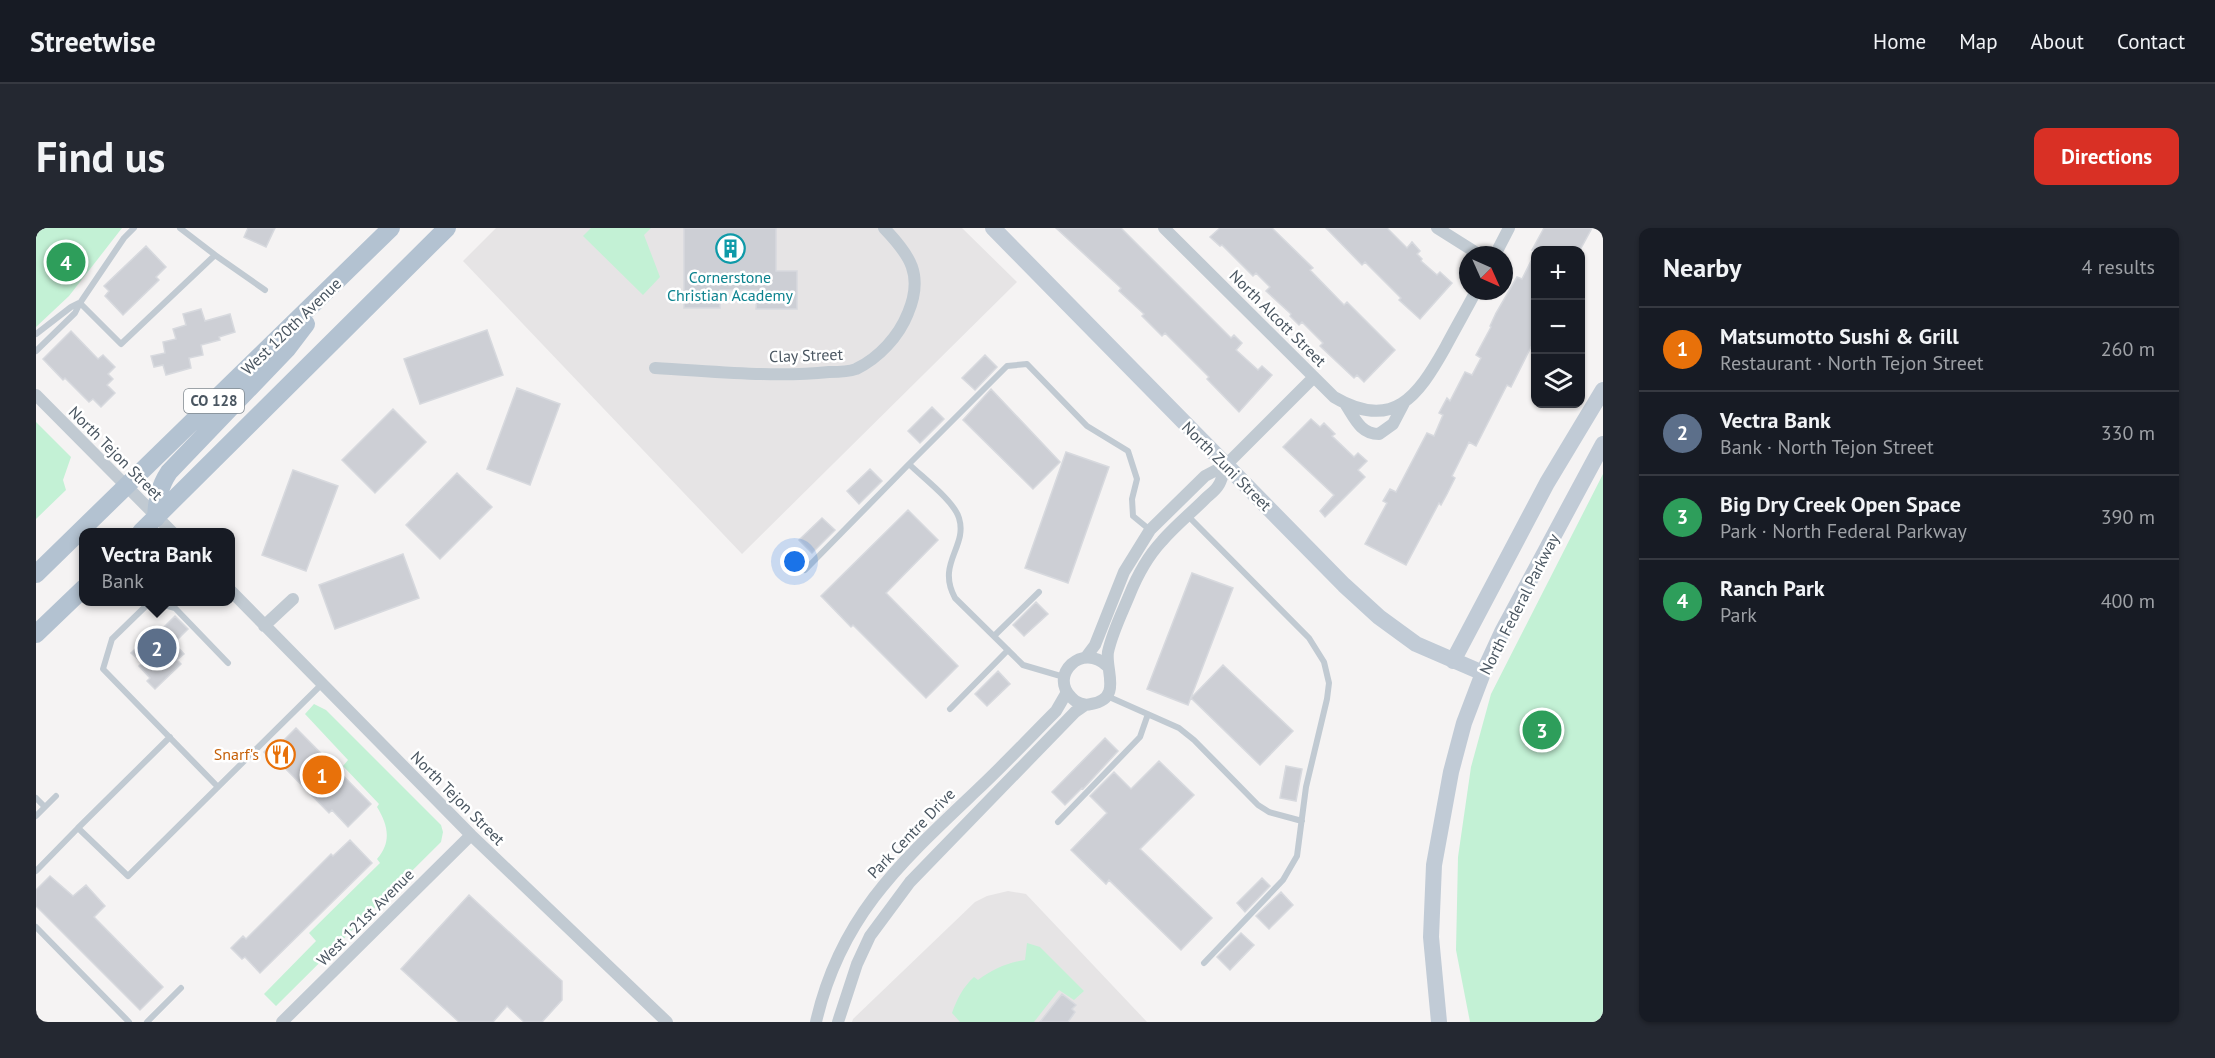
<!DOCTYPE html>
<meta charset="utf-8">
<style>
body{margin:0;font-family:"PT Sans",sans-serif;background:#242831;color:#f1f3f6}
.controls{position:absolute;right:18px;top:18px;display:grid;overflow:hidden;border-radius:12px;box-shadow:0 2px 4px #0004}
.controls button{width:54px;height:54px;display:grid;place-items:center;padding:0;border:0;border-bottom:2px solid #363941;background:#171b24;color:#f1f3f6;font:30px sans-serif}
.compass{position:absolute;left:1423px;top:18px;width:54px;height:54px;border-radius:50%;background:#171b24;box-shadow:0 2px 4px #0004;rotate:135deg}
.you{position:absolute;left:759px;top:334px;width:21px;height:21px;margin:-15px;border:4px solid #fff;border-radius:50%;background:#1a73e8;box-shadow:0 0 0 9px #1a73e833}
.badge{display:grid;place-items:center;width:39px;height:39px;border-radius:50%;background:#d93025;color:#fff;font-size:20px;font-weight:700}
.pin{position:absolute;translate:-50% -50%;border:3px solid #fff;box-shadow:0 2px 6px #0006}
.popup{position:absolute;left:43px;top:300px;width:156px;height:78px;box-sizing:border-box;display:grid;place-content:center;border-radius:12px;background:#171b24;filter:drop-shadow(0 2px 4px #0005);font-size:20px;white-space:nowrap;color:#9ea1a6}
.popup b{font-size:22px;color:#f1f3f6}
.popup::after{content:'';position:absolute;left:50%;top:100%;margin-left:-12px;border:12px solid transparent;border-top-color:#171b24}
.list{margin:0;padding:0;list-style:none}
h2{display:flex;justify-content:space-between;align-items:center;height:78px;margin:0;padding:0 24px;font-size:26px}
h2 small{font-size:20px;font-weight:400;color:#9ea1a6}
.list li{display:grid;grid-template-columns:39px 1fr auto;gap:18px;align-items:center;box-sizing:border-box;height:84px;padding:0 24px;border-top:2px solid #363941}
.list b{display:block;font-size:22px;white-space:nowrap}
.list p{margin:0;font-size:20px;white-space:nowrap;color:#9ea1a6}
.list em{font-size:20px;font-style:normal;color:#9ea1a6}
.icon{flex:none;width:33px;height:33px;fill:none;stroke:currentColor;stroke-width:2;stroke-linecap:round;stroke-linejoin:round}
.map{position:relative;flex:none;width:1567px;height:794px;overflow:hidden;border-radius:12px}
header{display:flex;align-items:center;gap:36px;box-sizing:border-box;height:84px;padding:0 30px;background:#171b24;border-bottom:2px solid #363941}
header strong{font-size:28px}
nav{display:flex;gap:33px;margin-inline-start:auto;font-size:21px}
.intro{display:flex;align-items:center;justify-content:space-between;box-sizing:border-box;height:144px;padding:0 36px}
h1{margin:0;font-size:42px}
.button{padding:15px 27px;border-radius:12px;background:#d93025;color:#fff;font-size:21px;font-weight:700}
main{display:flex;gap:36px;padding:0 36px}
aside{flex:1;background:#171b24;border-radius:12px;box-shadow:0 2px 4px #0004}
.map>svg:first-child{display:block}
</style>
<header>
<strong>Streetwise</strong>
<nav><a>Home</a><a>Map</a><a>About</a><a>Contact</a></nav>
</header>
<div class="intro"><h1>Find us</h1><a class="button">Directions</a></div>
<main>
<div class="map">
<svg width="1567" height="794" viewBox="0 0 1567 794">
<rect width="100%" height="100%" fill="#f5f3f3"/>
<path fill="#e6e4e5" d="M460,0H926L981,54L706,326L427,33Z
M972,663L990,666L1111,794H816L817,791L939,674L951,668Z"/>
<path fill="#c3f1d5" d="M0,0H86L33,68L0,99Z
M555,0H615L608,7L624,49L607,67L547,8Z
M0,194L35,229L27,252L30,262L0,291Z
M1567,246V794H1434L1420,722L1422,629L1435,539L1455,466Z
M278,476L290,482L405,597L407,604L405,614L240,778L228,766L280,713L273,705L344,635L341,631C356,614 352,597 341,579L343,576L307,538L312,532L269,486Z
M991,715L1004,719L1048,763L1038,772L1023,762L998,794H924L916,785C921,771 927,759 938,749L942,752C957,741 971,735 989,732Z"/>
<path fill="#cdcfd5" stroke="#d7d9de" stroke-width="1.5" d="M212,0H239L230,19L208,9Z
M648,0H740V43H761V81H720L721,62H684V80H648Z
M1020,0H1085L1195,110L1198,107L1206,115L1200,122L1222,142L1226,138L1236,147L1203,184L1171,151L1173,149L1129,105L1126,108L1106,88L1108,86L1083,63L1085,60Z
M1184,0H1236L1277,40L1274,42L1308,77L1311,74L1359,122L1328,154L1321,147L1318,150L1284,118L1287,115L1266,94L1263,97L1254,88L1255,86L1230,63L1234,59L1220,45L1217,48L1186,17L1184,18L1174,9Z
M1290,0H1351L1371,20L1376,14L1384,23L1381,26L1386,31L1385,33L1401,47L1404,44L1416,55L1384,91L1363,72L1365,70L1329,34L1326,37Z
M1508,0H1556L1544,22H1496Z
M110,18L130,39L120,49L123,52L87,87L69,68L73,63L68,58Z
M1500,23V114L1495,119L1475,159L1471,157L1440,218L1433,214L1416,248L1419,250L1411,266L1405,277L1403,275L1370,337L1329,316L1351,275L1347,273L1354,261L1360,264L1391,205L1398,208L1407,187L1403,185L1411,170L1414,173L1429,144L1436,147L1445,130L1440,127L1455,99L1454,98L1460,85L1481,49L1486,51Z
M165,81L169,93L194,86L199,104L183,109L184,112L165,117L167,127L153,130L155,140L130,147L127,137L118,139L115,128L129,125L127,114L140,111L137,101L150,97L147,86Z
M451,102L467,147L384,176L368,131Z
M35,103L62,131L67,127L79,139L72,146L77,151L71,157L79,165L65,179L57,171L53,174L29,150L27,152L7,131Z
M949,127L961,139L939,162L926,150Z
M481,160L524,176L494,257L451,241Z
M955,161L1024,234L997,261L927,192Z
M896,179L908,191L884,215L872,203Z
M357,181L390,214L339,265L306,232Z
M1275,191L1284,199L1288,195L1299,206L1296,208L1318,229L1322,225L1331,233L1322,242L1329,249L1289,289L1284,283L1298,267L1247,219Z
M1030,224L1073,239L1032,355L989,340Z
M834,241L846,253L823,276L811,263Z
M257,242L302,258L270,343L226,327Z
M421,245L456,279L404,331L370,297Z
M872,282L902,312L850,365L922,438L890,470L817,397L815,399L785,368Z
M786,290L799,302L776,325L763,312Z
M367,326L383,370L299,401L283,357Z
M1156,345L1197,360L1152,477L1111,461Z
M1000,374L1012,386L988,408L977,397Z
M139,388L152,401L138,415L148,426L141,432L145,436L119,461L111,453L114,450L103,438L106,435L95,425L116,405L119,408Z
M1187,437L1257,503L1224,537L1155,470Z
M962,443L974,456L951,478L939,466Z
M260,500L335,576L312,599L296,582L293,585L243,534L240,537L228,524L240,512L244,516Z
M1069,510L1082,523L1047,561L1046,560L1029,577L1016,564Z
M1123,533L1158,567L1104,621L1176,690L1145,722L1073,652L1070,656L1035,622L1071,585L1054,568L1078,544L1095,561Z
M1250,538L1266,541L1260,573L1244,570Z
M314,612L336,635L224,745L209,729L206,731L195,720L207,708L210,711L295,626L297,628Z
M14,648L37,668L50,657L69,678L58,689L127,759L104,782L0,678V662Z
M1226,650L1234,658L1209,684L1201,675Z
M1245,664L1257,677L1233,701L1220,688Z
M433,667L526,753V772L506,794H488L471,778L457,794H423L365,741Z
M1205,705L1218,717L1194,742L1181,729Z
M1026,766L1040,777L1036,781L1039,784L1032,794H1004Z"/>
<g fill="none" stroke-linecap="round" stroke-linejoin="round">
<path stroke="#c1cad2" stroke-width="6" d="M179,27L229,62
M44,75L85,116L179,27L144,0
M0,106L35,79L43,75
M0,123L39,85L44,75L88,10L98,0
M873,236L971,138L991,136L1051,198L1092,223L1101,251L1096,271L1097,288L1114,302
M1152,288L1273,410L1288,434L1293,455L1291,471L1270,559L1261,628L1247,652L1168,735
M769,342L873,236C886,249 918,273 923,290C932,319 900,335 919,370L987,437L1028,449
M114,374L76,411L67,441L182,559
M118,374L139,380L192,435
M958,408L1003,364
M1071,468L1143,500L1158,512L1222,577L1233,584L1266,593
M914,481L972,422
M0,570L9,579
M0,588L20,568
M1022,594L1104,509L1112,486
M42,600L134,509
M0,643L42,600L92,648L286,456
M0,699L93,794
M111,794L145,760"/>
<path stroke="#c1cad2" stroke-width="12" d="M1128,0L1298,169C1357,204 1382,168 1409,120C1419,101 1430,82 1440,63
M1401,0L1444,27
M1459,27L1473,0
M619,140C676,143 736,150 793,144C801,144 812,144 820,141C843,130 863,108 872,85C888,47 874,27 848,0
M0,167L136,304
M1310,177C1319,191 1325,206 1343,206L1357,196L1368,175
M195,363L435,607L631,794
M228,398L257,371
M1050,429L1059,417L1088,344L1114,302L1169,248L1190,237L1278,149
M1071,438C1046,414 1013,447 1035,469C1040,475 1048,478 1055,476C1087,471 1069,442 1072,424C1076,405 1086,385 1093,368C1101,348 1112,328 1126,313C1139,298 1155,285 1169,271C1173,267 1179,263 1182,258C1186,253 1187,244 1190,237
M246,794L435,607
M780,794C804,689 864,635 939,564C967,538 993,510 1020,483L1031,464
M802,794L821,736L834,708L874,654L1039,484L1049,477"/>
<path stroke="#c1cbd6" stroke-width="16" d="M957,0L1308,357L1343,389L1380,416L1447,445
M1417,433L1511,255L1567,162
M1403,794L1395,709L1398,637L1415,544L1428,495L1447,445L1466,404L1567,216"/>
<path stroke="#b3c2d1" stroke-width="18" d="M120,290C121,272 123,259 133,244L251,121L270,96
M105,304L411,0
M0,346L355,0
M0,406L48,360"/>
</g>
<defs>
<symbol id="building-ring" viewBox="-11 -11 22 22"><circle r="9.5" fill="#fff" stroke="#0f9aa8" stroke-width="1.5"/><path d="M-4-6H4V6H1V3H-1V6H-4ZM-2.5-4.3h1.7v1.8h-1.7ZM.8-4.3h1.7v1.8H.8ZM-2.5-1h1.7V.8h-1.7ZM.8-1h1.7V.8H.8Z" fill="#0f9aa8"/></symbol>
<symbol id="restaurant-ring" viewBox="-11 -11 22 22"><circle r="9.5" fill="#fff" stroke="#e8710a" stroke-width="1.5"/><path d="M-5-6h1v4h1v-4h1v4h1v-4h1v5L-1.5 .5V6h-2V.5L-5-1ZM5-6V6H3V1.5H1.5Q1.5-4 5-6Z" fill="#e8710a"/></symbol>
</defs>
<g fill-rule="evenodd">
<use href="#building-ring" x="678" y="4" width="33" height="33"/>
<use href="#restaurant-ring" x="228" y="510" width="33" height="33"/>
</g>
<g text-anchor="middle" stroke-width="5" stroke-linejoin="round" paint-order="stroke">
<rect fill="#fff" stroke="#808990" stroke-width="1.5" x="148" y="161" width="60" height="24" rx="4.5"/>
<g font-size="15" font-weight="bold" fill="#4a5661">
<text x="178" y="178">CO 128</text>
</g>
<g font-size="16" fill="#0d838f" stroke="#fff">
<text x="694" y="55">Cornerstone<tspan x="694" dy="18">Christian Academy</tspan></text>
</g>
<g font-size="16" fill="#4a5661" stroke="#fff">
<text transform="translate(1242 90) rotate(45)" y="6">North Alcott Street</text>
<text transform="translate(255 98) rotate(-44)" y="6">West 120th Avenue</text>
<text transform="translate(770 127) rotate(-2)" y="6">Clay Street</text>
<text transform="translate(80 225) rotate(45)" y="6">North Tejon Street</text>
<text transform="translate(1191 238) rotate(45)" y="6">North Zuni Street</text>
<text transform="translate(1483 376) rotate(-63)" y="6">North Federal Parkway</text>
<text transform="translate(422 570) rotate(45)" y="6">North Tejon Street</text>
<text transform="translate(875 605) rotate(-46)" y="6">Park Centre Drive</text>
<text transform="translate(329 689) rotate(-45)" y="6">West 121st Avenue</text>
</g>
<g font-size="16" fill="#c56008" stroke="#fff" text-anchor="end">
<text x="223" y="532">Snarf's</text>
</g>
</g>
</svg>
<div class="controls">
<button>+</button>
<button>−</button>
<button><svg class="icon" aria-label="layers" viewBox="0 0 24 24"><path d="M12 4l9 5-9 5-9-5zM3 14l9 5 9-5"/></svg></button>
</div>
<svg class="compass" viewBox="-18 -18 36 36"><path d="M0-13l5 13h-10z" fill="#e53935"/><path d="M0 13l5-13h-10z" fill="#9ea1a6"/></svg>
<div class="you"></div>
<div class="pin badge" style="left:286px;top:547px;background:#e8710a">1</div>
<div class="pin badge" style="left:121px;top:420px;background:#5c6f8a">2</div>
<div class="popup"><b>Vectra Bank</b>Bank</div>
<div class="pin badge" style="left:1506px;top:502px;background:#2e9e5b">3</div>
<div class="pin badge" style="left:30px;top:34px;background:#2e9e5b">4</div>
</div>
<aside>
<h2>Nearby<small>4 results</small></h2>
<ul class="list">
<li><span class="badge" style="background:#e8710a">1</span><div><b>Matsumotto Sushi &amp; Grill</b><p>Restaurant · North Tejon Street</p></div><em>260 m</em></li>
<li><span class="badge" style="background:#5c6f8a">2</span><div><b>Vectra Bank</b><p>Bank · North Tejon Street</p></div><em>330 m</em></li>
<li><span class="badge" style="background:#2e9e5b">3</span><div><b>Big Dry Creek Open Space</b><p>Park · North Federal Parkway</p></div><em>390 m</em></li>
<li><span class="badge" style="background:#2e9e5b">4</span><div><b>Ranch Park</b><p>Park</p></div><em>400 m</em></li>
</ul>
</aside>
</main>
